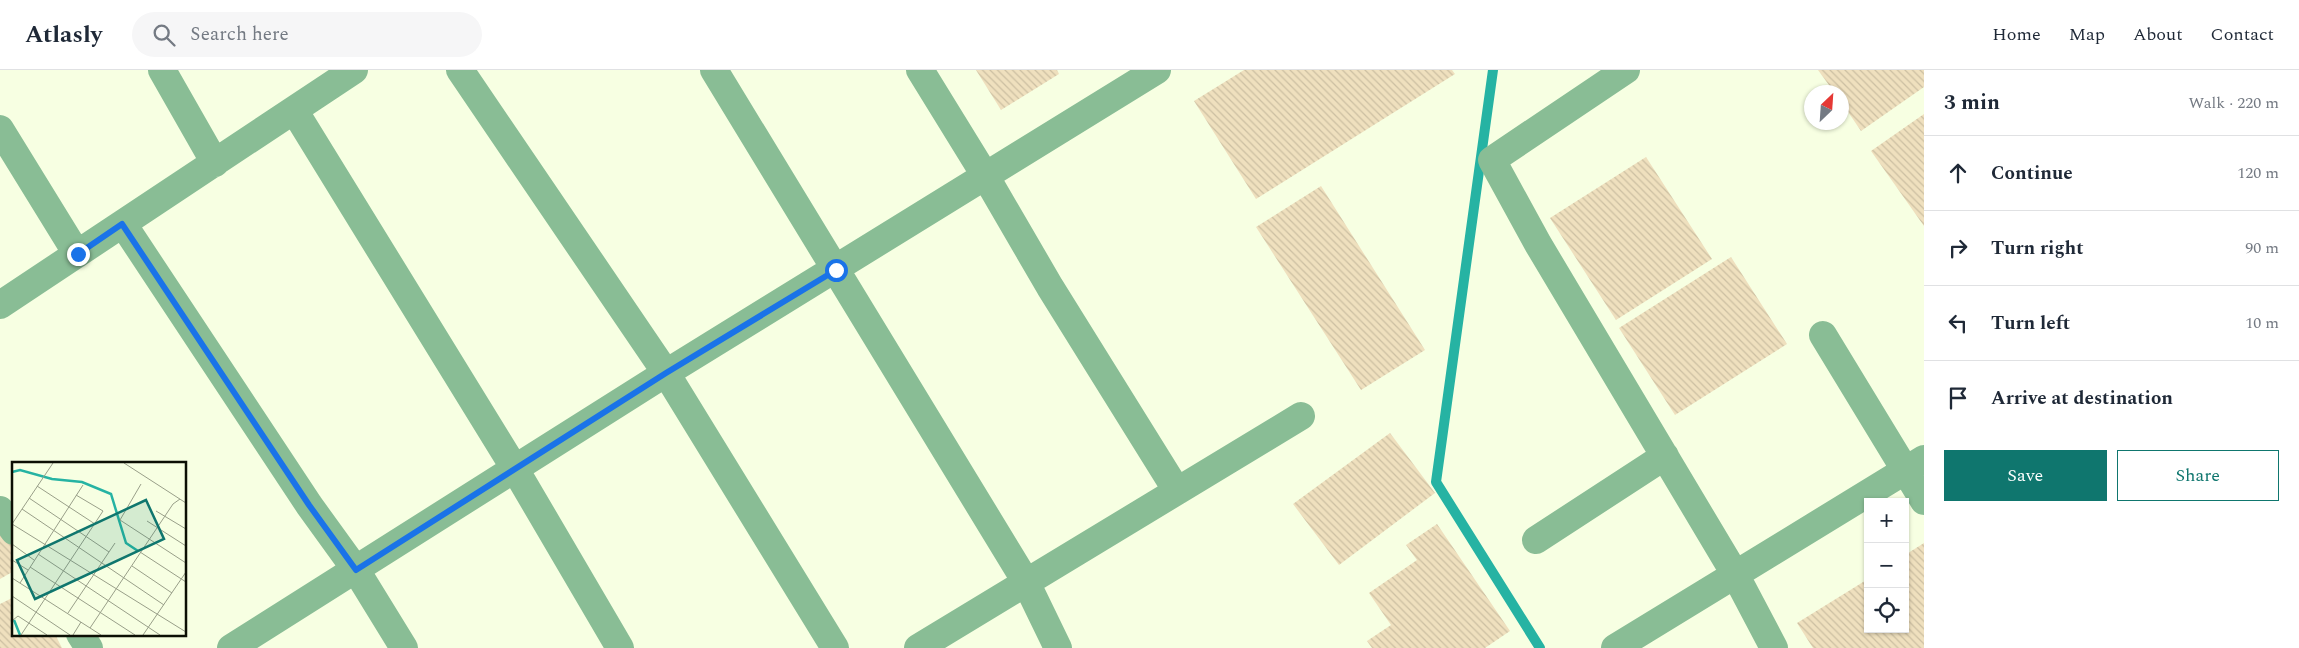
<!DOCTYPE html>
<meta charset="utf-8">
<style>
body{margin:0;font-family:Spectral,serif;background:#f6f6f7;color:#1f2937}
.controls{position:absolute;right:15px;bottom:15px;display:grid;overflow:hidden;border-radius:0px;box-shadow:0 1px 4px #0004}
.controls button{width:45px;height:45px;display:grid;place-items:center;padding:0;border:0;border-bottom:1px solid #e0e1e3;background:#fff;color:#1f2937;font:25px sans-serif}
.compass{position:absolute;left:1804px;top:15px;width:45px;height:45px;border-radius:50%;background:#fff;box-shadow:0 1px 4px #0004;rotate:25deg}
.stop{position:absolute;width:15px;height:15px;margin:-11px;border:4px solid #1a73e8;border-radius:50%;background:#fff}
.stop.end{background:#1a73e8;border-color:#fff;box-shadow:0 1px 5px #0008}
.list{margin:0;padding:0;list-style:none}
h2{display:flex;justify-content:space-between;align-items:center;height:65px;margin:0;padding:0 20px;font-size:21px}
h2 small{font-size:16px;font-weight:400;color:#747a83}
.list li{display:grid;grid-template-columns:32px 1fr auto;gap:15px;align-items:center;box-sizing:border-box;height:75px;padding:0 20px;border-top:1px solid #e0e1e3}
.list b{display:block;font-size:19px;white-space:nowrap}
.list em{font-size:16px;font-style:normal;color:#747a83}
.actions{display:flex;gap:10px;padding:15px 20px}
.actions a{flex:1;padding:11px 0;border:1px solid #0f766e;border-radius:0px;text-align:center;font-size:18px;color:#0f766e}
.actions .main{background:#0f766e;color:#fff}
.icon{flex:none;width:28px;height:28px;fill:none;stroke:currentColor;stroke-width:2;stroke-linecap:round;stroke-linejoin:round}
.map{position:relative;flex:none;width:1924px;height:578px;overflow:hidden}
header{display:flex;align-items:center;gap:30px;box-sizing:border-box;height:70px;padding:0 25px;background:#fff;border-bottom:1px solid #e0e1e3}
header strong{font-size:24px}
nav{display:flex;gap:28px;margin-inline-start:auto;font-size:18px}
.search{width:350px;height:45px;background:#f6f6f7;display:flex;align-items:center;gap:12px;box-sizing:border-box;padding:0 18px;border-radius:28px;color:#747a83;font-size:19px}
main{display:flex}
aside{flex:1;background:#fff}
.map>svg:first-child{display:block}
</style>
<header>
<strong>Atlasly</strong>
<div class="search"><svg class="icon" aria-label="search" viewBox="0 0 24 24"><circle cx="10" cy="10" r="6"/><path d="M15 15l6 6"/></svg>Search here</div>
<nav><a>Home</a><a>Map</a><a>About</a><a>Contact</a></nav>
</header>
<main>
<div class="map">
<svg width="1924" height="578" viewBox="0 0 1924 578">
<defs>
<pattern id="building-back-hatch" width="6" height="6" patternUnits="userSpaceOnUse" patternTransform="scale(1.25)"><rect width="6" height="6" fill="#efe0be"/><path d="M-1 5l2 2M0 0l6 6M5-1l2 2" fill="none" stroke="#ccbfa2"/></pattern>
</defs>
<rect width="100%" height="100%" fill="#f7ffe2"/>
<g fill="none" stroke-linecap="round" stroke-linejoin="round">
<path stroke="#26b3a3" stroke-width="10" d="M1493,0L1436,412L1540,578"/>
</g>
<path fill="url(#building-back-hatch)" d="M976,0H1057L1059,4L1001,40Z
M1244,0H1452L1455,4L1256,129L1194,31Z
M1818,0H1924V17L1861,61L1842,33V22H1834Z
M1924,44V156L1871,81Z
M1646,87L1712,189L1616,250L1550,148Z
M1321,116L1425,280L1361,320L1256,157Z
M1731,187L1787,274L1675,345L1619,258Z
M1390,363L1435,423L1339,495L1293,434Z
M0,454L14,477V501L0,509Z
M1437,454L1510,561L1485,578H1372L1367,571L1391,555L1369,523L1417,490L1406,475Z
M1924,473V578H1813L1797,553L1868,509V559H1905V485Z
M14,527V564H55L62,578H0V534Z"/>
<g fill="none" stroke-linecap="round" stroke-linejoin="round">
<path stroke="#89bd95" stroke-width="28" d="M162,0L215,93
M460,0L666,303L835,578
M714,0L1026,512L1058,578
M920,0L986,107L1050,217L1177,421
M1626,0L1492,90L1538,174L1735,504L1774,578
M294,40L515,399L620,578
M0,59L77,184
M123,154L309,435L356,500L404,578
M0,235L354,0
M1823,265L1924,431
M0,440L14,461
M1536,470L1665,386
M80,564L89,578
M231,578L666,303L1157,0
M918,578L1301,346
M1615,578L1924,389"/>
</g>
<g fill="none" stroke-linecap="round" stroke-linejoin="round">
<path stroke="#1a73e8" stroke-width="6" d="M78,184L122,154L309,435L356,500L666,303L836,200"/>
</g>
<g transform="translate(12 392)">
<rect width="174" height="174" fill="#f7ffe2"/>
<path fill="none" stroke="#26b3a3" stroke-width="2.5" d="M0,10L8,8L40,17L70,20L99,32L114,81L126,89M2,158L8,173"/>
<path fill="none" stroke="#999f89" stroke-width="1" d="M112,1L174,41M129,22L108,58L174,101M25,24L83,62M17,36L97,90M10,47L152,143M144,49L174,67M135,59L174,84M0,62L174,170M0,62L41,1M0,82L22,98M128,90L174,120M26,92L148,173M0,98L16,108M120,104L160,131M18,105L123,173M0,116L89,173M8,121L71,23M0,134L58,173M56,151L103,81M0,154L1,158L6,154L35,173M78,166L161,42L168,37M9,173L91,49L64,33M61,173L69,160M131,173L174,110"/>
<path fill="#0f766e" fill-opacity="0.15" stroke="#0f766e" stroke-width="2.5" d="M134,38L152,77L23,137L5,98Z"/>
<rect width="174" height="174" fill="none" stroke="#0c0f04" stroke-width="2.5"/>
</g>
</svg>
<div class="controls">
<button>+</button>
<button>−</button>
<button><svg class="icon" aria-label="locate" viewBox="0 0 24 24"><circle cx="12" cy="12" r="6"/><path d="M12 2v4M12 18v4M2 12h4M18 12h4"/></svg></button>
</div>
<svg class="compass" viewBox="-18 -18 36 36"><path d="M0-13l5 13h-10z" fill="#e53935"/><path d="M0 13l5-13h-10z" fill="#747a83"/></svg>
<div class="stop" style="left:836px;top:200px"></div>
<div class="stop end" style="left:78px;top:184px"></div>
</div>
<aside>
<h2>3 min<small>Walk · 220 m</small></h2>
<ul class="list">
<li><svg class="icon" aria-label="ahead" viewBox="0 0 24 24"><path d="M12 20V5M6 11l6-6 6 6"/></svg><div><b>Continue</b></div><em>120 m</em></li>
<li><svg class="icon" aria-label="right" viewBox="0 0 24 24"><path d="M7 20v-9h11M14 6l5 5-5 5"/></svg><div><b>Turn right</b></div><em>90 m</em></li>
<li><svg class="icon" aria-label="left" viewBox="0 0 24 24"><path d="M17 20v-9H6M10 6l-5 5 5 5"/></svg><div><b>Turn left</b></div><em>10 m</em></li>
<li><svg class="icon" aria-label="arrive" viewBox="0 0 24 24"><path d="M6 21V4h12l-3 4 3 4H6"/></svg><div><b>Arrive at destination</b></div></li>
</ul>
<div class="actions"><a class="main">Save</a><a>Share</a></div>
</aside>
</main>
